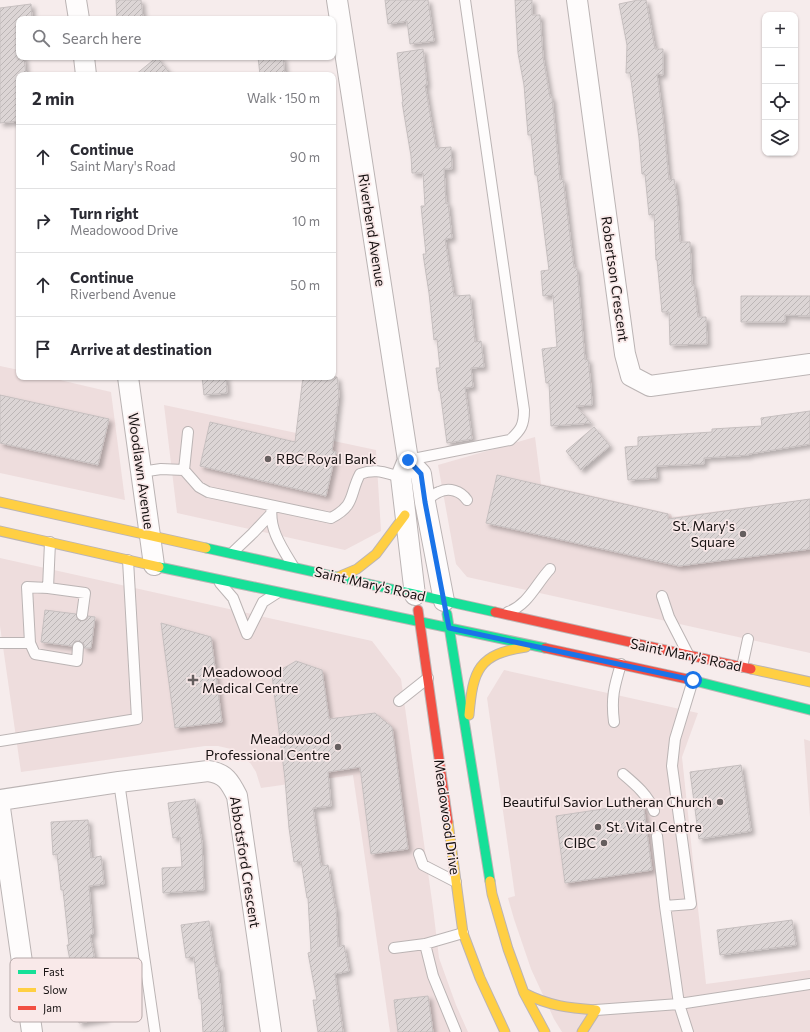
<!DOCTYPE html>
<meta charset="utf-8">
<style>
body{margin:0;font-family:Commissioner,sans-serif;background:#f7f7f7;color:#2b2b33}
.controls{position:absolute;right:12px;top:12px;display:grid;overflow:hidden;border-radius:8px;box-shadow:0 1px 3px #0004}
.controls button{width:36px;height:36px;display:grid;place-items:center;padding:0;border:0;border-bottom:1px solid #e1e1e2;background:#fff;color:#2b2b33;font:20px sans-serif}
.stop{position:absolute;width:12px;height:12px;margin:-9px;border:3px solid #1a73e8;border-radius:50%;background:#fff}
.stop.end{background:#1a73e8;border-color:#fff;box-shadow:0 1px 4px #0008}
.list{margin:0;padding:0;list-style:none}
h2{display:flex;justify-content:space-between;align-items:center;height:52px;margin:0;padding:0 16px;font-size:17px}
h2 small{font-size:13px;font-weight:400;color:#7c7c81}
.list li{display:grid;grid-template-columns:26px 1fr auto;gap:12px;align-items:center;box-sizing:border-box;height:64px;padding:0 16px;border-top:1px solid #e1e1e2}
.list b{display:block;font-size:15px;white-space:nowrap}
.list p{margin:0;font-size:13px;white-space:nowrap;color:#7c7c81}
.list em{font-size:13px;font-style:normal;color:#7c7c81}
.icon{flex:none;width:22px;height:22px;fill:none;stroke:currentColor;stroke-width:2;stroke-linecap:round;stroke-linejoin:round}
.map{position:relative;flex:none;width:810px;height:1032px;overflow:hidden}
.search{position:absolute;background:#fff;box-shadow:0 1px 3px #0004;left:16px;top:16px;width:320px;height:44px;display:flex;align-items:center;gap:10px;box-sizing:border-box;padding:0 14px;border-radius:8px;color:#7c7c81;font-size:15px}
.panel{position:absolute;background:#fff;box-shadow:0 1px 3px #0004;left:16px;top:72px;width:320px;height:308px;border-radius:8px}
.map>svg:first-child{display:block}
</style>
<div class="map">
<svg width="810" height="1032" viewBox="0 0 810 1032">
<defs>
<pattern id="building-hatch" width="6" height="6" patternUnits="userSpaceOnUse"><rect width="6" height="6" fill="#dcd5d5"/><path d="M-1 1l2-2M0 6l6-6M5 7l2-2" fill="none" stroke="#bcb6b6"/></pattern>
<filter id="shadow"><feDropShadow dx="3.5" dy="3.5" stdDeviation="2" flood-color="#0004"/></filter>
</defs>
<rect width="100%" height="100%" fill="#f6ecec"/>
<path fill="#edd" d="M0,366L19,370V377H47L111,392L125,500L0,473Z
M164,405L376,450L381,531L345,550L177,513Z
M535,437L541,484L671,514L672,517L810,499V653L467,577L456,564L438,465Z
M0,558L372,641L401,679L433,908L439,958L456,1005L468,1032H390L353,775L261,788L256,772L251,764L242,755L231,749L218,746H205L21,772L0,626Z
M504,670L698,713L682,757L706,984L810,970V1032H562L554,1019L531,969L514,919L508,898L515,896L487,698Z
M804,739L810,741V817Z"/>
<path fill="url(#building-hatch)" stroke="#c6bfbf" filter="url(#shadow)" d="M116,0H141L143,18L117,19Z
M385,0H428L434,41L410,44L407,21L388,24Z
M515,0H532V15H540L543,57L550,97H552L560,180L563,179L574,268H577L585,360L588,359L591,387L592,405L576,406L591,423L551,426L549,383H546L542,349L557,347L553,295L543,296L541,271L549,270L537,175H535L531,135H528L524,85L518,53Z
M638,0H646L655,49H663V75L657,74L663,118L669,180L674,179L677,198L680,242H690L692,285H694L698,317H706L707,344L670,345L669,312H662L657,260H656L654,214L649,215L645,174H642L639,138L630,73H626L627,45L619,4Z
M31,4L32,19H19V57H24L26,75H19V121L0,123V8Z
M423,49L427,85H425L436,148L451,147L452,169H444L446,204L448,203L452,238L445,239L454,296L470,295L475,342L481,341L484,367L471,368L473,387L465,388L472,439L447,443L440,391H439L436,368H440L437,339L434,340L429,293L423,254H426L421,206H425L423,173H412L411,156L402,102H403L397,53Z
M157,57L171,75H135Z
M258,57H283L285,75H260Z
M741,296H810V316L785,315V322H741Z
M202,377H226L227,393L204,395Z
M303,377H337L339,394L332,451L336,452L326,496L200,466L210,422L295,442Z
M0,395L109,419L98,465L0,443Z
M810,411V444L749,454V455L704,458V464L656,466L657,478L628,480L625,447L638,446V437L712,432V429L762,426L761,418Z
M594,427L610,446L581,470L566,451Z
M497,475L668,514V519L810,499V549L679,566L486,523Z
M45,610L76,614L78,620L82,621L87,619L88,616L95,617L91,648H84V644L79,641H75L72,646L41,642Z
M161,623L211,637L222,722L175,728Z
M296,661L322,670L329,719L375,713L392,727L408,849L371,854L360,767L328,772L331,806L313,808L321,866L328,865L335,907H336L338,947L344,945L349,971L335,974L343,1032H318L313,1000H317L308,953L311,952L308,898H307L301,861L294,862L289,828L285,779L272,675Z
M741,765L751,831L699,839L690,772Z
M195,799L202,843L204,890L163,893L162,868L182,867L180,837L173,838L168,803Z
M643,803L652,870L565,883L556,816Z
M88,820L91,858L101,856L104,884L89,886L93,934L90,935L106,1018L79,1023L72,986L75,985L67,945H69L63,890H61L57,854L53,855L51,822Z
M792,920L796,945L720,955L717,930Z
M209,921L216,967L218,966L224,1032H203L201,999H199L194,957L186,958L181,925Z
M428,996L433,1032H398L394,1000Z"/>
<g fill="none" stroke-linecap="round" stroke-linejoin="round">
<defs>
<path id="lane" d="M408,460L510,440C521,430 524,425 524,410L465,0
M184,470L199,487L208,492L331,518C356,505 349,495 360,474C376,468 385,473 401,477
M141,472L161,469L184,470L188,432
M423,503C428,500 433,494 439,492C449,487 461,491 467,500
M272,506C268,528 282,548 293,566
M232,553L253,533L270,515
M220,583L233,598L247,634
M48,588L85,593L82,615
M662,596L669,617L688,654
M508,612C528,605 536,584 550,569
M247,634L263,602L277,593
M0,643H30L27,587L48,588L50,542
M30,643L35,654L77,661L78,647
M742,667L748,639
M399,701L428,678
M614,722C611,698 614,687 621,664
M0,741L137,719L128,560
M623,774C636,785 648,795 654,811
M119,782L155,1032
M419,854L423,865L456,882
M665,906L691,904L672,766L675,739L693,680
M425,944L433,976L456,1032
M394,948L425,944L463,933
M596,1010L679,1004L665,906L657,836
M688,1032L679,1004L810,984"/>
<path id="street" d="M76,0L79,19
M337,0L408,460L401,477L415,595
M577,0L625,354L631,376L650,386L810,364
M84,57L86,75
M128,377L154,565
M408,460L421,474L425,502L444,601
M0,800L119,782L208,771C225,773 230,782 237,796L271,1032
M0,808L32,1032"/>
<path id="fast" d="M206,548L495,612
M159,567L545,648
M447,614L490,881
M687,679L810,710"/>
<path id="slow" d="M0,502L206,548
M0,531L159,567
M338,577L357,569L376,554L405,515
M751,669L810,682
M469,715C473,670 478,654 526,647
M448,822L463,933L480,978L505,1032
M490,881L492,894L508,949L524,993L545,1032
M524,993C549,1006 569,1008 596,1010L582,1032"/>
<path id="jam" d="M418,610L448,822
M495,612L751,669
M545,648L687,679"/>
</defs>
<use href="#lane" stroke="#bbb4b4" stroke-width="12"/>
<use href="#street" stroke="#bbb4b4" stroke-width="22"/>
<use href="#fast" stroke="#bbb4b4" stroke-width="11"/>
<use href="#slow" stroke="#bbb4b4" stroke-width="11"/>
<use href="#jam" stroke="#bbb4b4" stroke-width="11"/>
<use href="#lane" stroke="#fefcfc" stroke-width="10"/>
<use href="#street" stroke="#fefcfc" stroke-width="20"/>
<use href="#fast" stroke="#16e098" stroke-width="9"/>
<use href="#slow" stroke="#ffcf43" stroke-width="9"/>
<use href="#jam" stroke="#f24e42" stroke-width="9"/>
</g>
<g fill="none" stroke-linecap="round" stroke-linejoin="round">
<path stroke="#1a73e8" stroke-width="5" d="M408,460L421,474L425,502L449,628L693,680"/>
</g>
<g fill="#655e5e" stroke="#f9e9e9" stroke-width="1.5">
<circle cx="268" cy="459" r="4"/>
<circle cx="743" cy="534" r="4"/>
<path d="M191 674h4v4h4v4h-4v4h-4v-4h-4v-4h4z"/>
<circle cx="338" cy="747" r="4"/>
<circle cx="720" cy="802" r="4"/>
<circle cx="598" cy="827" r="4"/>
<circle cx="604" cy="843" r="4"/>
</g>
<g text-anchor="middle" stroke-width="3.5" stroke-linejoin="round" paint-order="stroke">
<g font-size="14" fill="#171212" stroke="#f9e9e9">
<text transform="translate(372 230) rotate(81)" y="5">Riverbend Avenue</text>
<text transform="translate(615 279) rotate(82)" y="5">Robertson Crescent</text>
<text transform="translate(141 471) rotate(82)" y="5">Woodlawn Avenue</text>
<text transform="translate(370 584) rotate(13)" y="5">Saint Mary's Road</text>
<text transform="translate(686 655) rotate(12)" y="5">Saint Mary's Road</text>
<text transform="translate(447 817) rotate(82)" y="5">Meadowood Drive</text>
<text transform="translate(245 862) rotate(81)" y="5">Abbotsford Crescent</text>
</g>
<g font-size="14" fill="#171212" stroke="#f9e9e9" text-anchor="end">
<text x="276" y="464" text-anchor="start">RBC Royal Bank</text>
<text x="735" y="531">St. Mary's<tspan x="735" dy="16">Square</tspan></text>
<text x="202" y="677" text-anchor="start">Meadowood<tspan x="202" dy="16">Medical Centre</tspan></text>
<text x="330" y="744">Meadowood<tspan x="330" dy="16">Professional Centre</tspan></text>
<text x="712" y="807">Beautiful Savior Lutheran Church</text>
<text x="606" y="832" text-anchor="start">St. Vital Centre</text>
<text x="596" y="848">CIBC</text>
</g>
</g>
<rect x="10" y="958" width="132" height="64" rx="6" fill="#f9e9e9" stroke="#b5a8a8" stroke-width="1"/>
<rect x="18" y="970" width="18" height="4" fill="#16e098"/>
<rect x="18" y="988" width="18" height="4" fill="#ffcf43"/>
<rect x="18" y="1006" width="18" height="4" fill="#f24e42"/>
<g font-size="11" fill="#171212">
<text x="43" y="976">Fast</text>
<text x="43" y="994">Slow</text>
<text x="43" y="1012">Jam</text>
</g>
</svg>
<div class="controls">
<button>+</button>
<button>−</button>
<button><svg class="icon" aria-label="locate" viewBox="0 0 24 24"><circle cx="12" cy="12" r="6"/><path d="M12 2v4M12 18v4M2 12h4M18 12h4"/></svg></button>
<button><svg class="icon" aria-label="layers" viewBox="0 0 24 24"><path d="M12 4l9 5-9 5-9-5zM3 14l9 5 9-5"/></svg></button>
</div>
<div class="stop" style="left:693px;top:680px"></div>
<div class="stop end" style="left:408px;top:460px"></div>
<div class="search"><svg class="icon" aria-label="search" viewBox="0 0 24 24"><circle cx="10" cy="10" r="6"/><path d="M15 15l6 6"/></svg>Search here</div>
<section class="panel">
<h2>2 min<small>Walk · 150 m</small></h2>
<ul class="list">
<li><svg class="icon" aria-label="ahead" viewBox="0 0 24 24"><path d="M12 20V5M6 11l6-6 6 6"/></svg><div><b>Continue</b><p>Saint Mary's Road</p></div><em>90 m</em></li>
<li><svg class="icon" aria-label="right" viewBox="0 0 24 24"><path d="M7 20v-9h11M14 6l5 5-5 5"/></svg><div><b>Turn right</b><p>Meadowood Drive</p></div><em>10 m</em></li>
<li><svg class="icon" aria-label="ahead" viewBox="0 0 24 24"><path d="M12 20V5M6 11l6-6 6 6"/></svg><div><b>Continue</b><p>Riverbend Avenue</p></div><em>50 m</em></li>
<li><svg class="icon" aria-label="arrive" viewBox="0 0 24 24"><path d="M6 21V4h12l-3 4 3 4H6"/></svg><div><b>Arrive at destination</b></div></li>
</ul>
</section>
</div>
